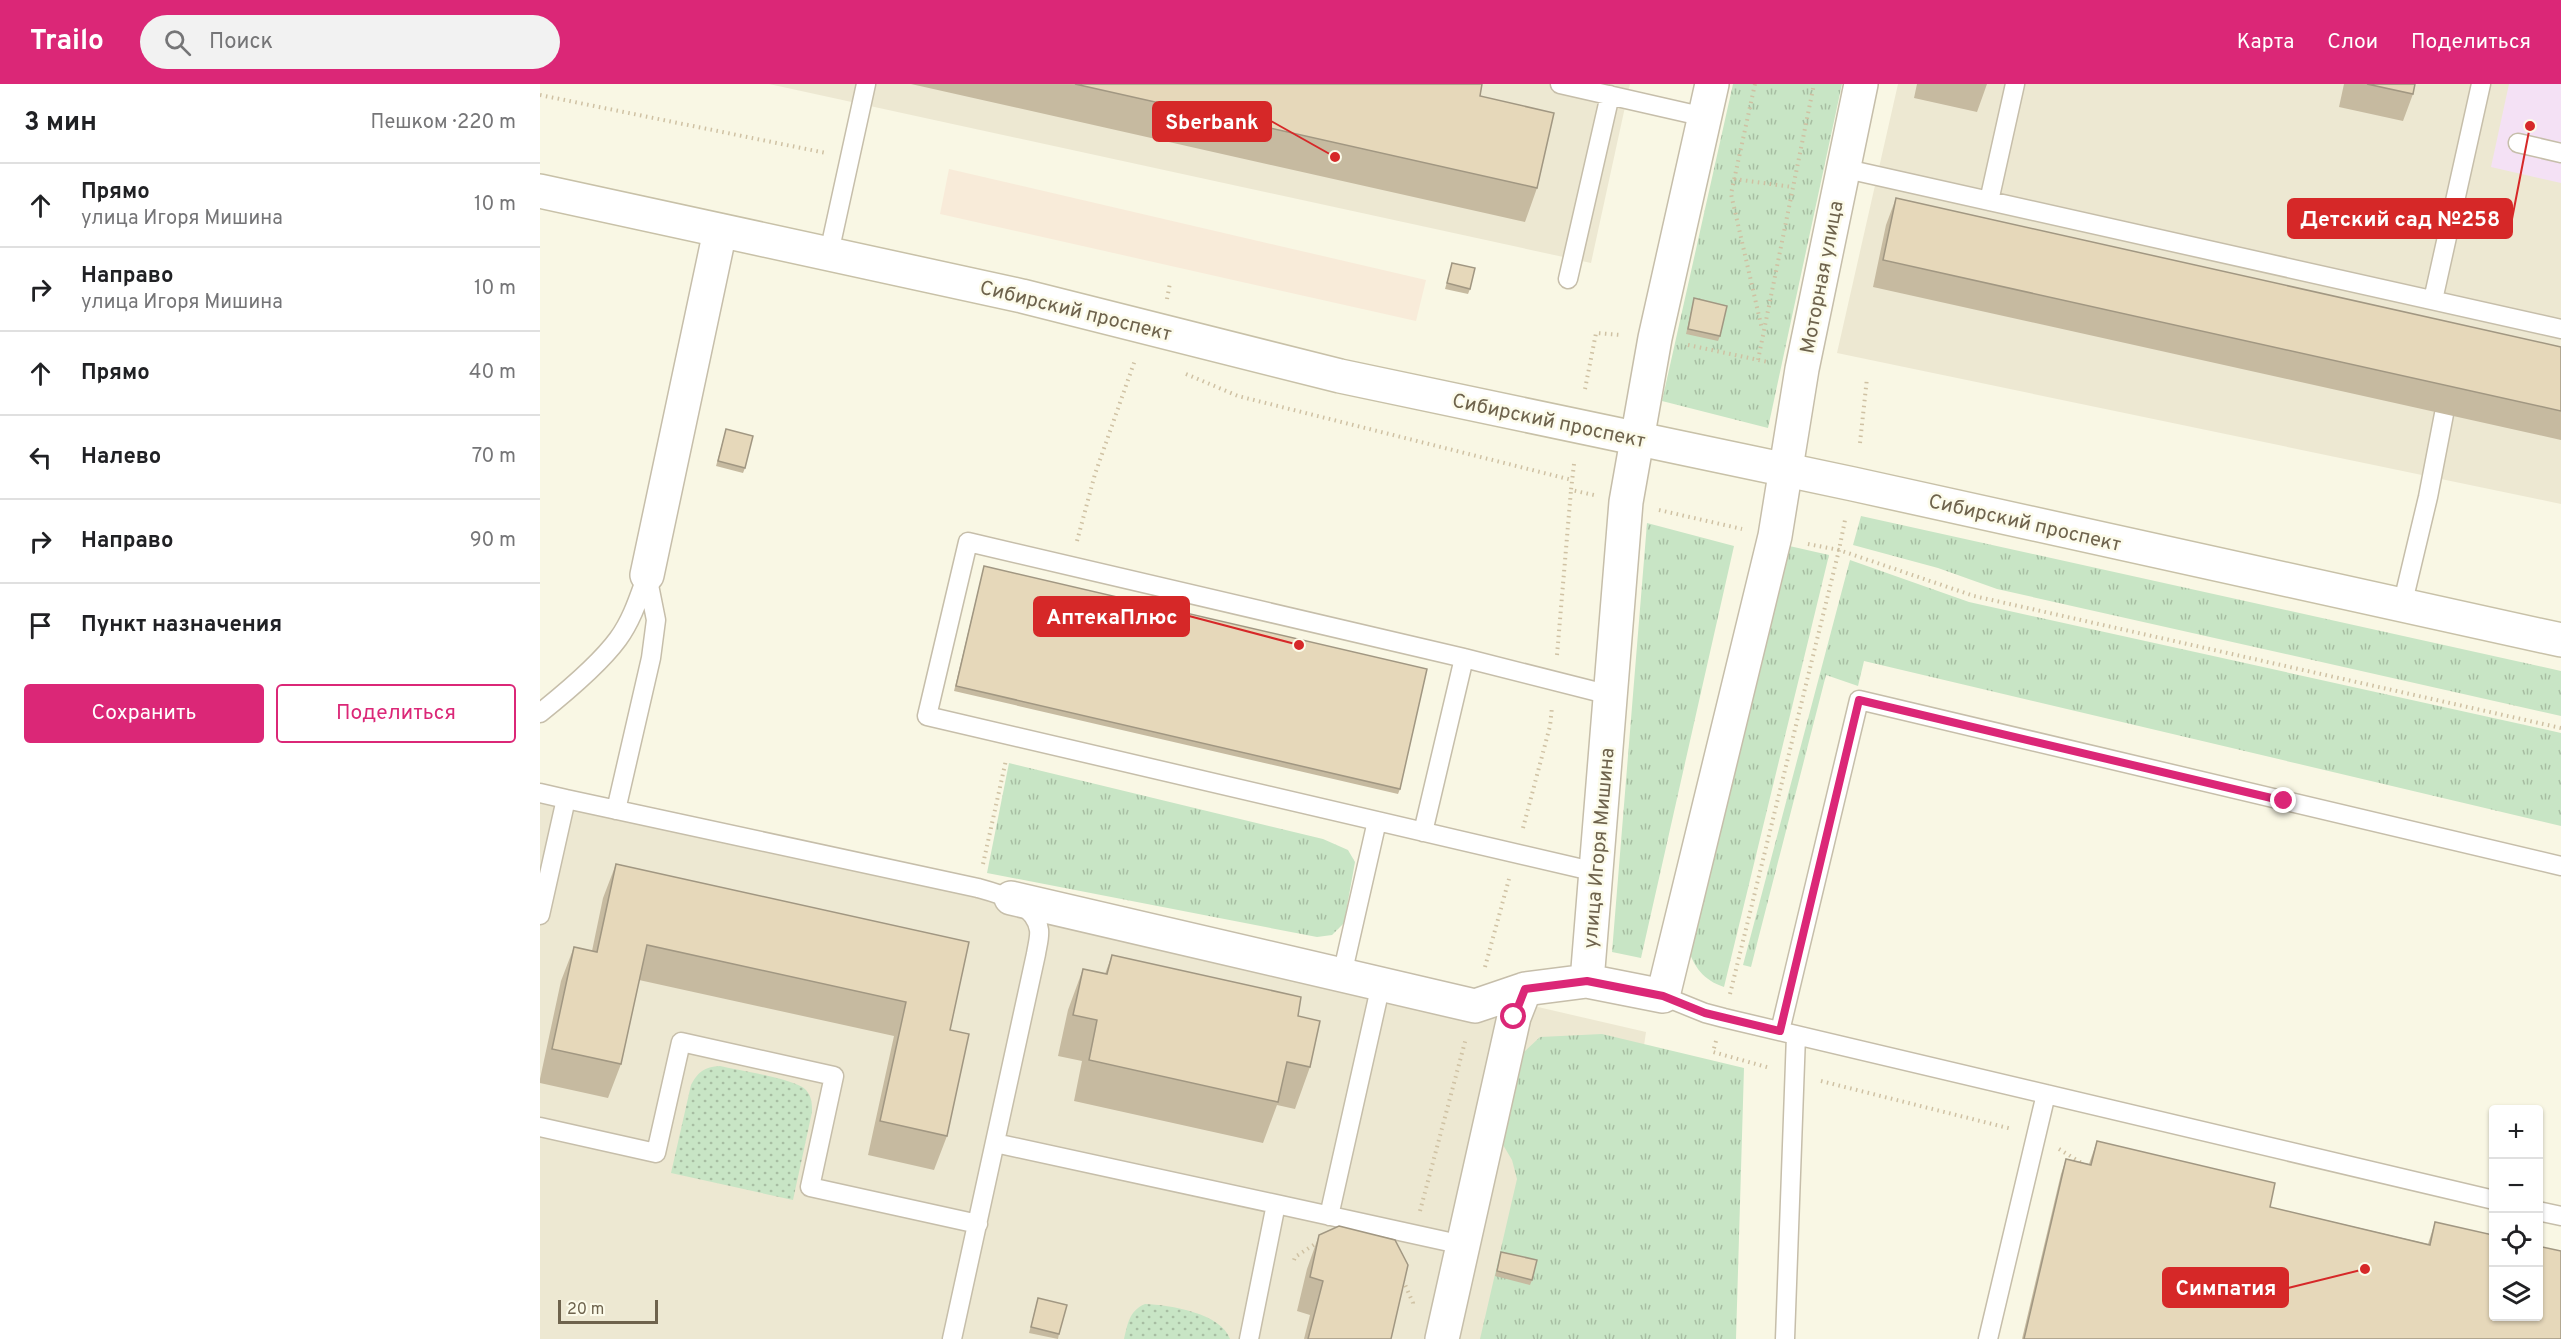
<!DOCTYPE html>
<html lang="ru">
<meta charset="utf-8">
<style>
body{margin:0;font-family:Overpass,sans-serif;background:#f2f2f2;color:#202124}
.controls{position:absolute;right:18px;bottom:18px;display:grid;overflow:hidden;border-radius:6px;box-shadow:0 2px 4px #0004}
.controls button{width:54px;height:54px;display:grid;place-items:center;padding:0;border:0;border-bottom:2px solid #e0e0e0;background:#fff;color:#202124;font:30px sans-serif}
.scale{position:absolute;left:18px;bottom:15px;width:100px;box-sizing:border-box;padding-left:6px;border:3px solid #6e634d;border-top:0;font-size:16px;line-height:21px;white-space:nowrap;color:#6e634d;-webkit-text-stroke:4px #fcfbea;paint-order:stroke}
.stop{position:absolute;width:18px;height:18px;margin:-14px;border:4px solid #db2777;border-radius:50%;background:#fff}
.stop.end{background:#db2777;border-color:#fff;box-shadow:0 2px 6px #0008}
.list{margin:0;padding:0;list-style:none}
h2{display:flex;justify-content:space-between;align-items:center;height:78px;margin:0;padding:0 24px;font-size:26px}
h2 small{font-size:20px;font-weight:400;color:#757577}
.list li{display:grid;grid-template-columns:39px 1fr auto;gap:18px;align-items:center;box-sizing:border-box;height:84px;padding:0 24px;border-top:2px solid #e0e0e0}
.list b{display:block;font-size:22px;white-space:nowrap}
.list p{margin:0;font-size:20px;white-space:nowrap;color:#757577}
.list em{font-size:20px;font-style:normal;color:#757577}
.actions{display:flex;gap:12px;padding:18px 24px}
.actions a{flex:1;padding:14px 0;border:2px solid #db2777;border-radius:6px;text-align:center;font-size:21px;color:#db2777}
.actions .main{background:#db2777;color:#fff}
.icon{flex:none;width:33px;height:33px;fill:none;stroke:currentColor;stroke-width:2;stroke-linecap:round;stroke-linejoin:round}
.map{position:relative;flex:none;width:2021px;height:1255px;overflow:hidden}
header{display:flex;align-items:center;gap:36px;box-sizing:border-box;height:84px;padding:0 30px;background:#db2777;color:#fff}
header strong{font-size:28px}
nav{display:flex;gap:33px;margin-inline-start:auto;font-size:21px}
.search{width:420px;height:54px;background:#f2f2f2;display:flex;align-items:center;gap:15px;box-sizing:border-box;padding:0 21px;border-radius:33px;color:#757577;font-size:22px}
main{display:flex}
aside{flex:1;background:#fff}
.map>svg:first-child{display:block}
</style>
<header>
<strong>Trailo</strong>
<div class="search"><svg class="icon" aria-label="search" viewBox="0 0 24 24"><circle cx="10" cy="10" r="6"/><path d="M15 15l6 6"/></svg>Поиск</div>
<nav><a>Карта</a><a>Слои</a><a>Поделиться</a></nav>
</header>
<main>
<aside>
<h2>3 мин<small>Пешком · 220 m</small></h2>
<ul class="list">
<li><svg class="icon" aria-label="ahead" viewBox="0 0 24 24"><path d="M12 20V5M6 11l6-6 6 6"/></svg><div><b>Прямо</b><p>улица Игоря Мишина</p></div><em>10 m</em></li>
<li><svg class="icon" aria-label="right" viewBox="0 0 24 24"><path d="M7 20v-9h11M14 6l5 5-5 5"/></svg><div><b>Направо</b><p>улица Игоря Мишина</p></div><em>10 m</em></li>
<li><svg class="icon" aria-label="ahead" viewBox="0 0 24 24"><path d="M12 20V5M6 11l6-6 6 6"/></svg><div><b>Прямо</b></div><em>40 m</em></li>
<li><svg class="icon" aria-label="left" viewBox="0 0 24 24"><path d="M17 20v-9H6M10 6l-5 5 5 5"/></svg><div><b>Налево</b></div><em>70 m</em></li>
<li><svg class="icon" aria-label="right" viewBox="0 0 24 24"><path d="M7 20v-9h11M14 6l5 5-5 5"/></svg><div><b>Направо</b></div><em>90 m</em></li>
<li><svg class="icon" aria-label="arrive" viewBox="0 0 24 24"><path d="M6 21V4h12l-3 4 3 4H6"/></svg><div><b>Пункт назначения</b></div></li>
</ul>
<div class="actions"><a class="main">Сохранить</a><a>Поделиться</a></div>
</aside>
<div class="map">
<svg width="2021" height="1255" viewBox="0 0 2021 1255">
<defs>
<pattern id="grass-tufts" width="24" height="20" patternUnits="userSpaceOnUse" patternTransform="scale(1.5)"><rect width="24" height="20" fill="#c8e5c5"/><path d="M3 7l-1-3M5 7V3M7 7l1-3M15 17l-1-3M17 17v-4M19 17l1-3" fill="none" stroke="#a7bda2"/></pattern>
<pattern id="park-dots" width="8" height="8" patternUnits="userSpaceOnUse" patternTransform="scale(1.5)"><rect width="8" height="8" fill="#c8e5c5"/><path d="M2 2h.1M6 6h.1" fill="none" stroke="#a7bda2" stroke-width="1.8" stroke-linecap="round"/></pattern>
</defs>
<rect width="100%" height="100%" fill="#f9f7e4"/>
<path fill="#ede8d2" d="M229,0H1090L1051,179Z
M1358,0H2021V420L1297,269Z
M0,703L526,814L1106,948L1061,1255H0Z"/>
<path fill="#f8ebd9" d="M409,85L886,196L876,237L400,130Z"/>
<path fill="#f4e1f5" d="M1969,0H2021V99L1951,83Z"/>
<path fill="url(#grass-tufts)" d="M1193,0H1302L1228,344L1122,317Z
M1321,432L2021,587V632L1457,505L1398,484L1313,461Z
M1107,439L1194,462L1101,874L1072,868Z
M1245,461L1289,471L1184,903C1163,896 1154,883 1147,862Z
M1310,476L1429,518L2021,649V742L1324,577L1318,602L1286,591L1211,883L1203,881Z
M469,679L783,755L808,766L815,778L804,839L792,851L777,853L447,789Z
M1062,950L1204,984L1196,1255H940L977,1095L972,1076L956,1049L969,982L1000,953Z"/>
<path fill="url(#park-dots)" d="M180,982C197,986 257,995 266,1006C272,1013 272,1020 272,1028L253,1116L131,1089L151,1001C158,988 164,983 180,982Z
M605,1220C630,1221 681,1229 690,1255H584C588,1239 589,1227 605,1220Z"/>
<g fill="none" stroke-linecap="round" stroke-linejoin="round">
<defs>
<path id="lane" d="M1020,0L1165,33
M1978,59L2021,69
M1302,84L2021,245
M1449,117L1475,0
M289,169L326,0
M1028,195L1070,11
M1893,216L1941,0
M1862,522L1888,413L1904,330
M0,629C25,609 59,581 78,555C92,536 99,513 107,491
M0,709L26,715
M76,726L111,574L116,536L107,491
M883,748L924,574
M1056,788L387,632L428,458L924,574L1070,611
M0,831L26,715L438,804C460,810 495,819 499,846C500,853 497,863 496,870L412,1255
M802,891L837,737
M1123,912L1165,929L1184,934L1954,1116
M1240,947L1319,616L2021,782
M0,1043L116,1069L141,958L294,992L270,1103L438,1140
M455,1059L736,1120
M1998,1127L2021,1132
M789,1132L841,900
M709,1255L736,1120L923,1161
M1245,1255L1256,951
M1448,1255L1506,1010"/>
<path id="street" d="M107,491L180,147
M471,814L935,922L985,905
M1047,897L1086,418L1115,254L1172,0
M902,1255L974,933L985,905L1047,897L1123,912L1235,452L1262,285L1321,0"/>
<path id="secondary" d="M0,107L482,212L800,292L1313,400L2021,556"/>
</defs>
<use href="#lane" stroke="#c6beaa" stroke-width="21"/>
<use href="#street" stroke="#c6beaa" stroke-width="36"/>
<use href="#secondary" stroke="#c8c1a8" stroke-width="36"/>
<path stroke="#cfc1a3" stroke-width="4" stroke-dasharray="1.5 4.5" stroke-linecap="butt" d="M1215,0L1191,110L1222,245
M0,11L286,69
M1194,95L1252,103
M627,215L630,199
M1148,261L1228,278
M1218,276L1274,0
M646,290L698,312L1032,396
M1045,305L1056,249L1081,251
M1320,359L1327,294
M1034,380L1031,406L1054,411
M1119,426L1202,445
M537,457L555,390L595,276
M1268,460L1299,466L1305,436
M1017,571L1031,406
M983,744L1010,642L1012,623
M443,780L466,676
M945,883L969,795
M1190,910L1299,466L1434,512L2021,644
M1176,957L1173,968L1230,984
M1281,997L1472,1045
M1519,1065L1543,1080
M880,1127L926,954
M754,1176L755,1173L775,1160L779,1161
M863,1196L873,1219V1222"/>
<use href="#lane" stroke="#fff" stroke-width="18"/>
<use href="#street" stroke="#fff" stroke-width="33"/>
<use href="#secondary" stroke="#fff" stroke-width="33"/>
</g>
<path fill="#c6baa0" d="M371,0H942L940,12L997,104L985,138Z
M1377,0H1447L1437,28L1374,14Z
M1804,0H1875L1873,10L1863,37L1799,23Z
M1356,114L2021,263V356L1333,203L1346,141Z
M912,179L930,205L928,210L905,205Z
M1154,214L1180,252L1178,257L1146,250Z
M186,345L205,384L203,389L176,382Z
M444,482L860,705L858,710L414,607Z
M76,780L429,858L410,946L407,1052L394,1086L328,1071L354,952L99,896L81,980L68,1014L0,999V995L21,897L34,863L52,867L63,814Z
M572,871L758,932L770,983L755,1025L737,1021L723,1059L534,1017L542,977L518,972L528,926L543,885L565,890Z
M1557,1057L1730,1123L1888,1160L1895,1138L2021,1255H1482L1521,1090L1526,1075L1549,1080Z
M779,1151L851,1255H764L770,1231L757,1227L767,1185Z
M961,1168L992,1196L990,1201L955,1192Z
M498,1214L519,1250L518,1255L489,1249Z"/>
<path fill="#e6d8ba" stroke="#a19782" stroke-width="1.5" d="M535,0H942L940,12L1014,29L997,104Z
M1827,0H1875L1873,10Z
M1356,114L2021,263V327L1343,176Z
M912,179L935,184L930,205L907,199Z
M1154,214L1187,222L1180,252L1148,245Z
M186,345L213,352L205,384L178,377Z
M444,482L887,585L860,705L416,602Z
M76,780L429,858L410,946L429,950L407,1052L340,1037L366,918L107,861L81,980L12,965L34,863L57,868Z
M572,871L761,913L758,932L780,937L770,983L747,978L738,1018L549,976L557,936L533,931L543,885L567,890Z
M1557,1057L1735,1099L1730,1123L1890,1161L1895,1138L1953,1151V1233H1998V1162L2021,1167V1255H1484L1526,1075L1551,1081Z
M799,1142L855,1156L868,1181L851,1255H768L783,1197L770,1193L779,1151Z
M961,1168L997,1176L992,1196L957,1187Z
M498,1214L527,1221L519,1250L491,1243Z"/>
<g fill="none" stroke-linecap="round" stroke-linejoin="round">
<path stroke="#db2777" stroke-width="8" d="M974,933L985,905L1047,897L1123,912L1165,929L1240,947L1319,616L1744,717"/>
</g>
<g text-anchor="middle" stroke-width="5" stroke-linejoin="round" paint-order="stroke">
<g font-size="20" fill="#6e634d" stroke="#fcfbea">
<text transform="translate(1281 193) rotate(-79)" y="7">Моторная улица</text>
<text transform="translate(536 226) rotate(14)" y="7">Сибирский проспект</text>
<text transform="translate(1009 336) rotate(12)" y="7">Сибирский проспект</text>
<text transform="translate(1485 438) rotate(13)" y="7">Сибирский проспект</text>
<text transform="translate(1058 764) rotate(-85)" y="7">улица Игоря Мишина</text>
</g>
</g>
<path fill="none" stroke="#d62828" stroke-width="2" d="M795 73L731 37M1990 42L1972 135M759 561L649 532M1825 1185L1748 1204"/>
<g fill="#d62828" stroke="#fcfbea" stroke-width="2">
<circle cx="795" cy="73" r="6"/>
<circle cx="1990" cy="42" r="6"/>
<circle cx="759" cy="561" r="6"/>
<circle cx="1825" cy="1185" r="6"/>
</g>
<g fill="#d62828" stroke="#d62828" stroke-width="2">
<rect x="613" y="18" width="118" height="39" rx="6"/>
<rect x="1748" y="115" width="224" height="39" rx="6"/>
<rect x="494" y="513" width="155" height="39" rx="6"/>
<rect x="1623" y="1184" width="125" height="39" rx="6"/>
</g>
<g font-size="21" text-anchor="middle" font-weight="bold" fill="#fff">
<text x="672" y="45">Sberbank</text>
<text x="1860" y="142">Детский сад №258</text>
<text x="572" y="540">АптекаПлюс</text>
<text x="1686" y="1211">Симпатия</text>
</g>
</svg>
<div class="controls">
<button>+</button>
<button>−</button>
<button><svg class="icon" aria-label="locate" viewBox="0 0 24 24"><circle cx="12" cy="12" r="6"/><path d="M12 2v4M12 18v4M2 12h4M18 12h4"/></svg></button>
<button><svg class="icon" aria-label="layers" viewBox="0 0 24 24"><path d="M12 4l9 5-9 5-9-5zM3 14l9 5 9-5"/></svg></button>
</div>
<div class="scale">20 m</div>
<div class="stop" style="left:974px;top:933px"></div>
<div class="stop end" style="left:1744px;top:717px"></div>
</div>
</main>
